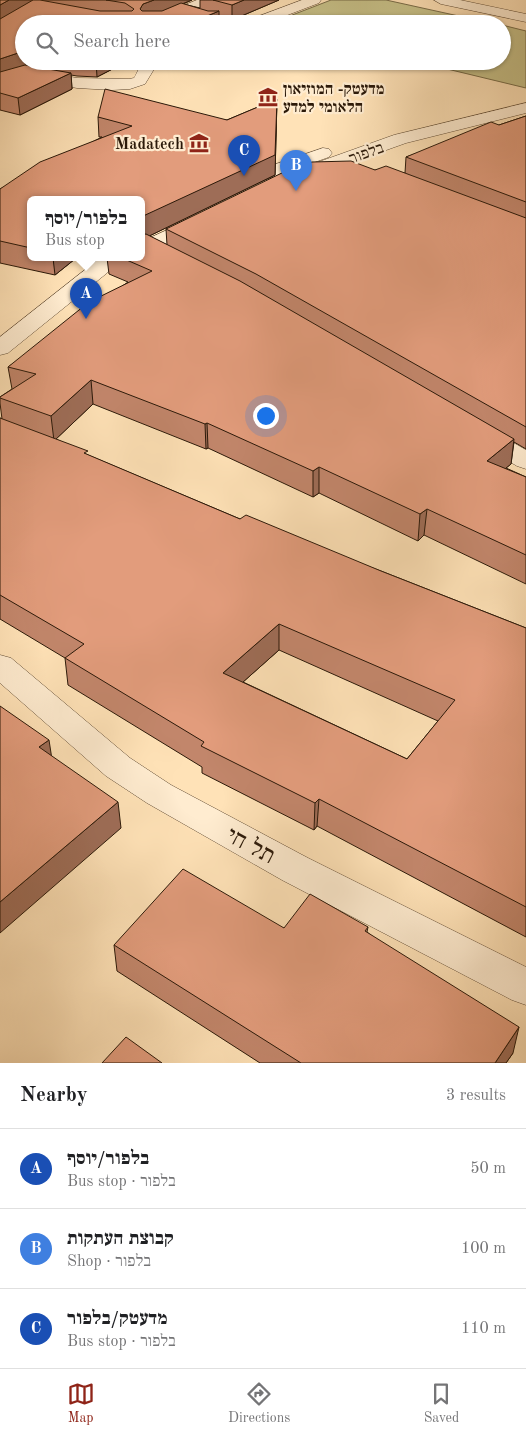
<!DOCTYPE html>
<meta charset="utf-8">
<style>
body{margin:0;font-family:"Old Standard TT","Frank Ruhl Libre",serif;background:#f2f2f2;color:#202124}
.you{position:absolute;left:265px;top:415px;width:18px;height:18px;margin:-12px;border:4px solid #fff;border-radius:50%;background:#1a73e8;box-shadow:0 0 0 8px #1a73e833}
.badge{display:grid;place-items:center;width:32px;height:32px;border-radius:50%;background:#8f2418;color:#fff;font-size:16px;font-weight:700}
.pin{position:absolute;translate:-50% -41px;filter:drop-shadow(0 1px 2px #0008)}
.pin::after{content:'';position:absolute;top:26px;width:18px;height:15px;background:inherit;clip-path:polygon(0 0,100% 0,50% 100%)}
.popup{position:absolute;left:27px;top:196px;width:118px;height:65px;box-sizing:border-box;display:grid;place-content:center;border-radius:8px;background:#fff;filter:drop-shadow(0 1px 4px #0005);font-size:16px;white-space:nowrap;color:#757577}
.popup b{font-size:19px;color:#202124}
.popup::after{content:'';position:absolute;left:50%;top:100%;margin-left:-10px;border:10px solid transparent;border-top-color:#fff}
.list{margin:0;padding:0;list-style:none}
h2{display:flex;justify-content:space-between;align-items:center;height:65px;margin:0;padding:0 20px;font-size:21px}
h2 small{font-size:16px;font-weight:400;color:#757577}
.list li{display:grid;grid-template-columns:32px 1fr auto;gap:15px;align-items:center;box-sizing:border-box;height:80px;padding:0 20px;border-top:1px solid #e0e0e0}
.list b{display:block;font-size:19px;white-space:nowrap}
.list p{margin:0;font-size:16px;white-space:nowrap;color:#757577}
.list em{font-size:16px;font-style:normal;color:#757577}
.icon{flex:none;width:28px;height:28px;fill:none;stroke:currentColor;stroke-width:2;stroke-linecap:round;stroke-linejoin:round}
.map{position:relative;flex:none;width:526px;height:1063px;overflow:hidden}
.search{position:absolute;background:#fff;box-shadow:0 1px 4px #0004;left:15px;right:15px;top:15px;height:55px;display:flex;align-items:center;gap:12px;box-sizing:border-box;padding:0 18px;border-radius:28px;color:#757577;font-size:19px}
.sheet{height:305px;background:#fff}
nav{display:flex;justify-content:space-around;align-items:center;box-sizing:border-box;height:70px;border-top:1px solid #e0e0e0;background:#fff;font-size:14px;color:#757577}
nav a{display:grid;justify-items:center;gap:2px}
nav .on{color:#8f2418}
.map>svg:first-child{display:block}
</style>
<div class="map">
<svg width="526" height="1063" viewBox="0 0 526 1063">
<rect width="100%" height="100%" fill="#ffe2b7"/>
<filter id="stains"><feTurbulence type="fractalNoise" baseFrequency=".004" numOctaves="4"/><feColorMatrix values="0 0 0 0 .2 0 0 0 0 .09 0 0 0 0 .02 0 0 0 .5 -.17"/></filter>
<radialGradient id="worn" r=".72"><stop offset=".6" stop-color="#630" stop-opacity="0"/><stop offset="1" stop-color="#630" stop-opacity=".3"/></radialGradient>
<path fill="#c7c189" stroke="#796d49" d="M331,0H386L495,24H269Z
M502,25L526,31V88L414,61H502Z"/>
<g fill="none" stroke-linecap="round" stroke-linejoin="round">
<defs>
<path id="minor" d="M197,0H216L214,3L194,11L230,21L232,24H209L182,16L163,24H143L145,21Z
M302,0H321L319,3L264,24H244L246,21Z
M434,0H460L526,14V22L441,4Z
M143,61H159L145,84L130,89L112,90L77,88L27,79L0,88V78L26,69L77,78L129,79L134,78Z
M526,103V113L406,143L311,177L305,178L299,177L296,173L299,169L394,135Z
M323,148L329,149L332,153L329,157L247,186L241,187L235,186L232,182L235,178Z
M200,215L207,217L210,221L207,225L141,256V242Z
M100,258H121L107,273L8,353L0,355V337Z
M480,427L489,429L526,450V469L517,466L471,439L468,434L471,429Z
M0,655L11,658L130,758L171,785L308,858L526,967V1005L512,1000L282,880L147,803L106,776L0,683Z"/>
</defs>
<use href="#minor" stroke="#604b34" stroke-width="1"/>
<use href="#minor" fill="#ffecd0" fill-rule="evenodd"/>
</g>
<path fill="#c2866b" stroke="#2b1909" fill-rule="evenodd" d="M0,0H192L183,4L200,8V0H279L232,20L219,16V24H24V61H128L97,77L77,76L71,75L72,89L20,115L0,110Z
M277,99L275,175L149,236L167,245L166,229L375,170L405,173L406,157L499,125L526,116V449L514,442L511,464L506,468L526,477V584L424,535L418,541L319,493L313,497L208,448L206,449L93,404L56,439L88,455L240,519L381,571L526,628V937L317,826L314,830L202,773V767L68,685L65,658L0,619V418L2,419L0,403V397L12,389L8,367L128,282L109,274L107,258H141V200H31V258H98L88,265L75,259L55,275L0,263V189L102,137H99L98,117L227,120ZM279,650L438,721L407,759L243,682Z
M368,927L367,932L513,1053L506,1063H260L117,971L114,945L284,928Z"/>
<path fill="#9e6d57" stroke="#2b1909" d="M9,0H34L0,21V5Z
M154,0H192L144,19L140,9L143,4Z
M244,0H279L232,20V5Z
M219,11V24H188Z
M24,51V61H26V67L0,76V59Z
M96,61H128L97,77Z
M71,73L72,89L20,115L18,98Z
M277,99L275,175L141,240V217Z
M53,258H75V259L55,275Z
M87,258H98L88,265Z
M91,380L93,404L54,441L51,416Z
M207,423L208,448L206,449L205,424Z
M514,439L511,464L484,486L487,461Z
M319,467V493L313,497V471Z
M427,509L424,535L418,541L420,514Z
M279,624V650L224,699L223,673Z
M49,740L53,766L39,747Z
M319,799L317,826L314,830L315,803Z
M118,802L121,828L0,933V902Z
M519,1027L513,1053L506,1063H495Z"/>
<path fill="#e29c7c" stroke="#2b1909" fill-rule="evenodd" d="M0,0H9L0,5Z
M33,0H40L100,11H132L134,9L125,3L106,0H154L143,4L140,9L142,11H162L181,3L208,11H219L188,24H24V51L0,59V19Z
M213,0H244L232,5Z
M25,65L71,73L18,98L0,93V72Z
M105,89L227,120L277,99L275,155L141,217V200H31V248L0,241V189L40,162L132,126L98,117Z
M526,116V202L406,157L491,122L499,125Z
M351,161L375,170L386,166L526,218V427L256,274L166,229L286,171L312,162Z
M146,234L240,281L514,439L487,461L526,477V555L427,509L420,514L319,467L313,471L207,423L205,424L91,380L51,416L0,398V397L36,374L8,367L89,302L152,271L122,258H141V235Z
M0,418L88,451L84,453L240,519L246,515L381,571L526,628V907L319,799L315,803L201,746L204,742L65,658L84,644L0,595ZM279,624L455,700L407,759L223,673Z
M0,706L49,740L39,747L118,802L0,902Z
M183,869L284,928L310,894L368,927L365,931L519,1027L495,1063H301L114,945Z
M126,1037L162,1063H102Z"/>
<defs>
<symbol id="museum-bare" viewBox="-9 -9 18 18"><path d="M0-6L6-3V-2H-6V-3ZM-5-1h2V3h-2ZM-1-1h2V3h-2ZM3-1h2V3H3ZM-6 4H6V6H-6Z" fill="#8f2418" stroke="#ffecd0" stroke-width="2.5" paint-order="stroke"/></symbol>
</defs>
<g fill-rule="evenodd">
<use href="#museum-bare" x="254" y="83" width="28" height="28"/>
<use href="#museum-bare" x="185" y="129" width="28" height="28"/>
</g>
<g text-anchor="middle" stroke-width="4.5" stroke-linejoin="round" paint-order="stroke">
<g font-size="16" font-weight="bold" fill="#2b1909" stroke="#ffecd0" text-anchor="start">
<text x="283" y="94">מדעטק- המוזיאון<tspan x="283" dy="18">הלאומי למדע</tspan></text>
<text x="184" y="149" text-anchor="end">Madatech</text>
</g>
<g font-size="16" fill="#2b1909" stroke="#ffecd0">
<text transform="translate(366 152) rotate(-20)" y="6">בלפור</text>
</g>
<g font-size="24" fill="#2b1909" stroke="#ffecd0">
<text transform="translate(251 845) rotate(28)" y="8">תל חי</text>
</g>
</g>
<rect width="100%" height="100%" filter="url(#stains)"/>
<rect width="100%" height="100%" fill="url(#worn)"/>
</svg>
<div class="you"></div>
<div class="pin badge" style="left:86px;top:319px;background:#1a4fb4">A</div>
<div class="popup"><b>בלפור/יוסף</b>Bus stop</div>
<div class="pin badge" style="left:296px;top:191px;background:#3f7fe0">B</div>
<div class="pin badge" style="left:244px;top:176px;background:#1a4fb4">C</div>
<div class="search"><svg class="icon" aria-label="search" viewBox="0 0 24 24"><circle cx="10" cy="10" r="6"/><path d="M15 15l6 6"/></svg>Search here</div>
</div>
<section class="sheet">
<h2>Nearby<small>3 results</small></h2>
<ul class="list">
<li><span class="badge" style="background:#1a4fb4">A</span><div><b>בלפור/יוסף</b><p>Bus stop · בלפור</p></div><em>50 m</em></li>
<li><span class="badge" style="background:#3f7fe0">B</span><div><b>קבוצת העתקות</b><p>Shop · בלפור</p></div><em>100 m</em></li>
<li><span class="badge" style="background:#1a4fb4">C</span><div><b>מדעטק/בלפור</b><p>Bus stop · בלפור</p></div><em>110 m</em></li>
</ul>
</section>
<nav>
<a class="on"><svg class="icon" aria-label="map" viewBox="0 0 24 24"><path d="M3 6l6-2 6 2 6-2v14l-6 2-6-2-6 2zM9 4v14M15 6v14"/></svg>Map</a>
<a><svg class="icon" aria-label="directions" viewBox="0 0 24 24"><path d="M12 3l9 9-9 9-9-9zM9 14v-3h6M13 9l2 2-2 2"/></svg>Directions</a>
<a><svg class="icon" aria-label="saved" viewBox="0 0 24 24"><path d="M7 4h10v16l-5-4-5 4z"/></svg>Saved</a>
</nav>
